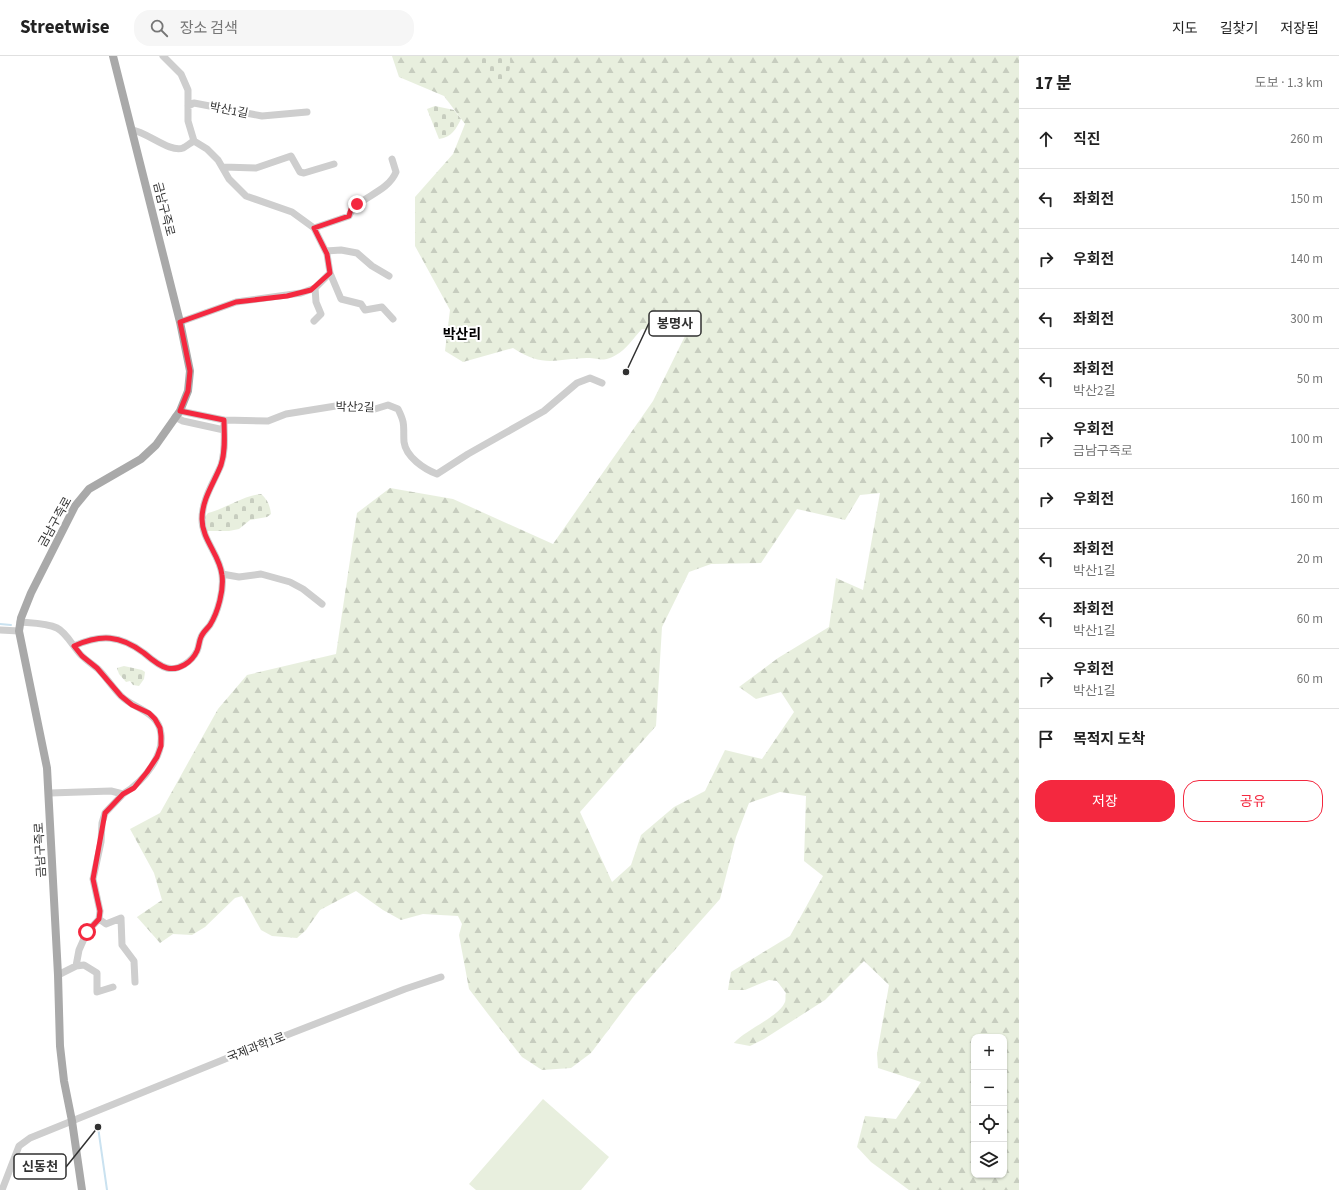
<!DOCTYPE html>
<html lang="ko">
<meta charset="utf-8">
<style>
body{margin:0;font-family:"Source Sans 3","Noto Sans KR",sans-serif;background:#f6f6f6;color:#222}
.controls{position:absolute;right:12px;bottom:12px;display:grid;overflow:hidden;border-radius:8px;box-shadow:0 1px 3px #0004}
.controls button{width:36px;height:36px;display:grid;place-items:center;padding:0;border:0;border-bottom:1px solid #e0e0e0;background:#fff;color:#222;font:20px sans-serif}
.stop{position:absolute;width:12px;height:12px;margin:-9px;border:3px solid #f4283f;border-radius:50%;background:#fff}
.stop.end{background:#f4283f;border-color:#fff;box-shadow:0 1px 4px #0008}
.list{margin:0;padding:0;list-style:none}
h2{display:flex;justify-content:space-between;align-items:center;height:52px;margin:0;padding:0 16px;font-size:17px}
h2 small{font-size:13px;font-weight:400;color:#767676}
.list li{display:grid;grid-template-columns:26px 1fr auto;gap:12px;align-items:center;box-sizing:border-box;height:60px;padding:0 16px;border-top:1px solid #e0e0e0}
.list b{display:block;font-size:15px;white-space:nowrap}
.list p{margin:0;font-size:13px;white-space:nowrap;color:#767676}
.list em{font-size:13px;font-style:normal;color:#767676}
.actions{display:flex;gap:8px;padding:12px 16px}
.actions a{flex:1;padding:9px 0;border:1px solid #f4283f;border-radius:16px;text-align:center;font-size:14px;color:#f4283f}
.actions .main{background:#f4283f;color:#fff}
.icon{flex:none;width:22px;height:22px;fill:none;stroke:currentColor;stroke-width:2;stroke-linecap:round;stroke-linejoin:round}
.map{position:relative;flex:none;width:1019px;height:1134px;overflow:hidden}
header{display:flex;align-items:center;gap:24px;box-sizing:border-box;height:56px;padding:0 20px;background:#fff;border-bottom:1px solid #e0e0e0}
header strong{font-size:19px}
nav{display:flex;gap:22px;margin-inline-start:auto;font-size:14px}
.search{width:280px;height:36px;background:#f6f6f6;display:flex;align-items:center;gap:10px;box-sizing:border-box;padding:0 14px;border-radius:16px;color:#767676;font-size:15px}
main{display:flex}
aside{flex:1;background:#fff}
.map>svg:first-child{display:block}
</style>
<header>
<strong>Streetwise</strong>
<div class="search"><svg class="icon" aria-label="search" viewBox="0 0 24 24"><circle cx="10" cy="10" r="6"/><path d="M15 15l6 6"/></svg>장소 검색</div>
<nav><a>지도</a><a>길찾기</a><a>저장됨</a></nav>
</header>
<main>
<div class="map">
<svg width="1019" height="1134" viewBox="0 0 1019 1134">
<defs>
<pattern id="forest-firs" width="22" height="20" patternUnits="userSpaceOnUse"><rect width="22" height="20" fill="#e8efde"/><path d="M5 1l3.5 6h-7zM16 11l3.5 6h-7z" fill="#c7cdbf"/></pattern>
<pattern id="cemetery-stones" width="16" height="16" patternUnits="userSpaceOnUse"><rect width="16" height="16" fill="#e8efde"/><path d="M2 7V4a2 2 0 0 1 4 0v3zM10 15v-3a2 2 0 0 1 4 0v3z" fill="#c7cdbf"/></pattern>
</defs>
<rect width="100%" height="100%" fill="#fff"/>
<path fill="url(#forest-firs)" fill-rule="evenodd" d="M392,0H1019V1134H909L871,1106L857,1091L865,1060L896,1063L921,1026L878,1012L877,998L889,929L864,905L825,944L764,983L750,990L734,987C746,973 779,961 785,946C786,944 785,939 786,937L777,925L769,924L745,934H728L731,916L790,880L823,820L804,805L806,740L780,736L749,747L736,781L720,843L634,940L591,997L571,1012L542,1014L522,1001L488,958L469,933L459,879L462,868L458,860L423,858L401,864L383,854L356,835L320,854L306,874L297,882L272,880L261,874L242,840L235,842L205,871L192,879L173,878L160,887L137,861L162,844L154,817L130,773L160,757L218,653L247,619L336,598L357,457L390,432L453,443L553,488L653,345L686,278L642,273C634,281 626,294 616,299C602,307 601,302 587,302C555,303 543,312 513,292L463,306L445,295L450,254L415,190V141L453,98L465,68L444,40L399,21ZM880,437L863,534L836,522L829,571L778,602L739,631L756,643L781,636L794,656L762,703L725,694L705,735L674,751L641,779L631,809L612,826L580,756L656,670L662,571L689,516L711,508L761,507L797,453L845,464L860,439ZM974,981H1004V1119H974Z"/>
<path fill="url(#cemetery-stones)" d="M475,0H509C513,11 507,23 501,31Z
M435,50L454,54L461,63C456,73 452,81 439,83L427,53Z
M261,438C268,444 270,450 271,458L267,461L250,464L239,473L229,475H207L205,461L208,457C227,452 242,440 261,438Z
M124,610L142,614L145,616L144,623L139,630L133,629L130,625L126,626L119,618L117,612Z"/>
<path fill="#e8efde" d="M543,1043L609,1101L581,1134H476L469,1128Z"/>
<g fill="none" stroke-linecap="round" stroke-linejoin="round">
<path stroke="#cae2f0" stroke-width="2" d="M0,568L11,569
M98,1071L107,1134"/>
<path stroke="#cecece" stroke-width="7" d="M163,0L181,18L188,34V65L194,85L207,93L218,104L229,123L246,140L292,156L314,172L327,198L330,217L315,232L301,237L236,246L180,266
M188,50L194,47L262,60L307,56
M132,74C147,76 170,97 183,92C187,90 190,87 194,85
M223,111L256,112L291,100L300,116L304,117L334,108
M314,172L349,160C356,141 387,138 396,116L392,103
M326,195L341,194L357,197L372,210L389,220
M330,217L341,243L361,248L365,254L382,251L393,263
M314,265L321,258L316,246L315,232
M180,355L224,364L268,365L286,358L342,349L375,353L388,349L398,353C406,369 403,370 404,386C406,401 424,413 437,418L468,398L544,355L577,327L590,322L602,327
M175,361L183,365L224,374
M222,518L239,521L261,518L290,526L303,533L322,548
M20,566C32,567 47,567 57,572C67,577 73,591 81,599C86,604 92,608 98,613C106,621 113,632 121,640C133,652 155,655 160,673C167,698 143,726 123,738L111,735L50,737
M0,574L19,575
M74,590C101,578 120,579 144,597C151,603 159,610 167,612C179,615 192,605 197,595C199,591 199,585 201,581C203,576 207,573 210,569C218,556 224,534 222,519C220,499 202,484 202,463C202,443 214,426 221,409C226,394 224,379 224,364
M99,863L100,855L93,823L101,786L102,767L105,757L123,738
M99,863L106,868L121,862L122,889L134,905L135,926
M76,910L84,909L97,917V936L113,931
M58,919L76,910L79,894L87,876L99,863
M2,1134L19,1090L30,1082L230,1001L405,933L441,921"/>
<path stroke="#a9a9a9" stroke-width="8" d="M82,1134L72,1065L64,1025L60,990L58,919L47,712L19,575L21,562L31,537L75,450L89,433L141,403L156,389L180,355L188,335L190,315L180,266L113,0"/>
</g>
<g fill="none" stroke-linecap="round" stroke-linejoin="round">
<path stroke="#f4283f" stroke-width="5" d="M87,876L99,863L100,855L93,823L105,757L123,738L134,732L147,716L157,701L161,690V680L160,672L155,663L149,657L132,649L121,640L97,612L82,600L74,590C101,578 120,579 144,597C151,603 159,610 167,612C179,615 192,606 197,595C199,591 199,585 201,581C203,576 207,573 210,569C218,556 224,534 222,519C220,499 202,484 202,463C202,443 214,427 221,409C226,394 224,379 224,364L180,355L188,335L190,315L180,266L236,246L287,240L311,234L330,217L327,198L314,172L349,160L351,153L357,148"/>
</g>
<g text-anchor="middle" stroke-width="4" stroke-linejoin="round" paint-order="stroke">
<g font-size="12" fill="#313131" stroke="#fff">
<text transform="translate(229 54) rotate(11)" y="4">박산1길</text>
<text transform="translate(164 153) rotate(76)" y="4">금남구즉로</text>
<text transform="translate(355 351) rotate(1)" y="4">박산2길</text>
<text transform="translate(55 466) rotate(-61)" y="4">금남구즉로</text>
<text transform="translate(40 794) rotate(-93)" y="4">금남구즉로</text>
<text transform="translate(256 991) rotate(-21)" y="4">국제과학1로</text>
</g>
<g font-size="14" font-weight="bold" fill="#000" stroke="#fff">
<text x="462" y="283">박산리</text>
</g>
</g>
<path fill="none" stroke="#313131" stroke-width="1.5" d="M626 316L649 267M98 1071L66 1111"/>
<g fill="#313131" stroke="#fff" stroke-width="1.5">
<circle cx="626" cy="316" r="4"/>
<circle cx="98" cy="1071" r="4"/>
</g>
<g fill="#fff" stroke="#313131" stroke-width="1.5">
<rect x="649" y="255" width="52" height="25" rx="4"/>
<rect x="14" y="1098" width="52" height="25" rx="4"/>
</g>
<g font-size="13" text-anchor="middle" font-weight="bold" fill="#313131">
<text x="675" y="272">봉명사</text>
<text x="40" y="1115">신동천</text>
</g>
</svg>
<div class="controls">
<button>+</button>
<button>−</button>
<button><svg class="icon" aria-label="locate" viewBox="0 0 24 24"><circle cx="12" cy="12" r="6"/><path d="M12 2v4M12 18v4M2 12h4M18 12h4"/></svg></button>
<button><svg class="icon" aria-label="layers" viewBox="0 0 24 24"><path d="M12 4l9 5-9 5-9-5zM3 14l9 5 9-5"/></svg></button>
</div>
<div class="stop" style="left:87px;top:876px"></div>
<div class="stop end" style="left:357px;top:148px"></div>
</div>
<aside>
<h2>17 분<small>도보 · 1.3 km</small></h2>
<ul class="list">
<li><svg class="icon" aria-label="ahead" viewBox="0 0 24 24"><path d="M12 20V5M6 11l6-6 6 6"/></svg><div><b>직진</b></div><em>260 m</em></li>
<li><svg class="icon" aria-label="left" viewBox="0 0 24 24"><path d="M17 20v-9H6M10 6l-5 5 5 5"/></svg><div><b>좌회전</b></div><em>150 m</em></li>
<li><svg class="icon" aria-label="right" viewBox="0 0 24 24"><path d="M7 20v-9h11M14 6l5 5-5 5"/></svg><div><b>우회전</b></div><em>140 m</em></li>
<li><svg class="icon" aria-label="left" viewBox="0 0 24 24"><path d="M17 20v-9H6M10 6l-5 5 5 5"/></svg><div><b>좌회전</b></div><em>300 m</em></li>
<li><svg class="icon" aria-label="left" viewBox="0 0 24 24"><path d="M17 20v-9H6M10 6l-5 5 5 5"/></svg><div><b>좌회전</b><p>박산2길</p></div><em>50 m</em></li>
<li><svg class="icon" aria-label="right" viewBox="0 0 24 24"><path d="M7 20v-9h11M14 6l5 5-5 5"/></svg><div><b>우회전</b><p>금남구즉로</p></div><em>100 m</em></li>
<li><svg class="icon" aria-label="right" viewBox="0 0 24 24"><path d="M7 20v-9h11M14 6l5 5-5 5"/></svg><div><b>우회전</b></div><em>160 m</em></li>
<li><svg class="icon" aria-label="left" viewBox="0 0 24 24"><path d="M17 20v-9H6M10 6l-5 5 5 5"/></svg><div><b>좌회전</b><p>박산1길</p></div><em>20 m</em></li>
<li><svg class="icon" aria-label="left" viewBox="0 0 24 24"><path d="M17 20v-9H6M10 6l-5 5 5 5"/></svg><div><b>좌회전</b><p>박산1길</p></div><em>60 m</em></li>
<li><svg class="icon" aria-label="right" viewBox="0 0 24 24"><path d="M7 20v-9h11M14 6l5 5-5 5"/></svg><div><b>우회전</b><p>박산1길</p></div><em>60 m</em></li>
<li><svg class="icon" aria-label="arrive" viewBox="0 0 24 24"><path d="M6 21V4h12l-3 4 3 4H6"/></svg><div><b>목적지 도착</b></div></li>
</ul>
<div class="actions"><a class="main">저장</a><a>공유</a></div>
</aside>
</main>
